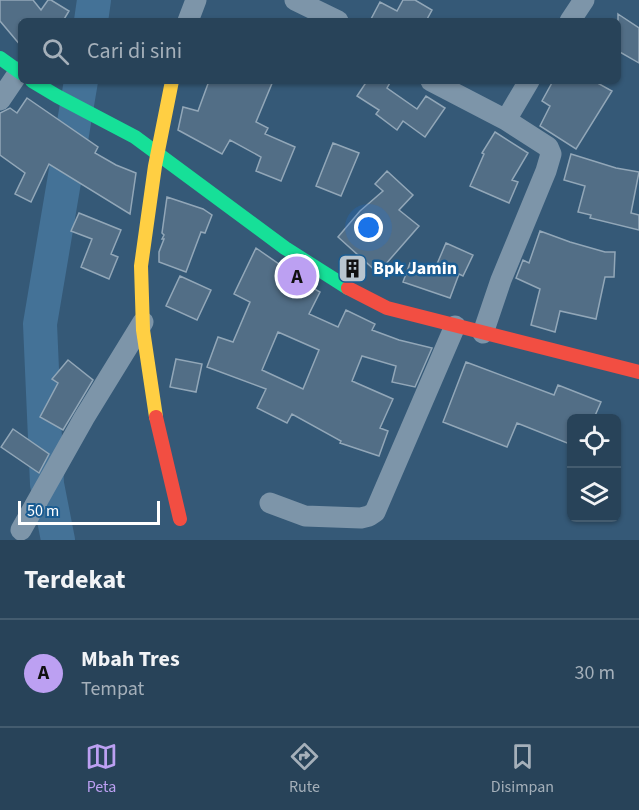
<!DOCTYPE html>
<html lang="id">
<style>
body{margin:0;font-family:"Source Sans 3",sans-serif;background:#344e62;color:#f1f3f6}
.controls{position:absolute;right:18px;bottom:18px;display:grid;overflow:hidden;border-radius:9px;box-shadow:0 2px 4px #0004}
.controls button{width:54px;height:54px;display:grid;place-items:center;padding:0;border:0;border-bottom:2px solid #445c6f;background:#284359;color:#f1f3f6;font:30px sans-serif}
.scale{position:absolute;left:18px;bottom:15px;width:142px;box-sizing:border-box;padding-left:6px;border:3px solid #fff;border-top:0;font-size:16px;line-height:21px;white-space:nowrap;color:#fff;-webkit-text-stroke:4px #1a5c92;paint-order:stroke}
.you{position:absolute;left:369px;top:228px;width:21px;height:21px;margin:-15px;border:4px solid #fff;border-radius:50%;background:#1a73e8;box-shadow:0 0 0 9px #1a73e833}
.badge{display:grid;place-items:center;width:39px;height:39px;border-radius:50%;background:#bca0f2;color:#111;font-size:20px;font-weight:700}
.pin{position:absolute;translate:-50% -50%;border:3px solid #fff;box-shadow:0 2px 6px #0006}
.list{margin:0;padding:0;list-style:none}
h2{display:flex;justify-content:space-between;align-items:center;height:78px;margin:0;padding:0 24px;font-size:26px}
h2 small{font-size:20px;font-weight:400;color:#a5b0ba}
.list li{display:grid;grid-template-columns:39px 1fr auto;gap:18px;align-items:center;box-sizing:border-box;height:108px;padding:0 24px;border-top:2px solid #445c6f}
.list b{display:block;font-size:22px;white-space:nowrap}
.list p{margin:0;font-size:20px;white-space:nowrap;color:#a5b0ba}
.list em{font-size:20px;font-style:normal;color:#a5b0ba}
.icon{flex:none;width:33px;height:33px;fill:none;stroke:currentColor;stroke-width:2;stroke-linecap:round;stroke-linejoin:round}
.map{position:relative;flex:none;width:639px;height:540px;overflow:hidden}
.search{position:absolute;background:#284359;box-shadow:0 2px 4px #0004;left:18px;right:18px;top:18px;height:66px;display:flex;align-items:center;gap:15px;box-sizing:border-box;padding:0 21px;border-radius:9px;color:#a5b0ba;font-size:22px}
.sheet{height:186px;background:#284359}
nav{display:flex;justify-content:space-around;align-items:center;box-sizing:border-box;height:84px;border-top:2px solid #445c6f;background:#284359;font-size:16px;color:#a5b0ba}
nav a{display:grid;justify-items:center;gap:3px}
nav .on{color:#bca0f2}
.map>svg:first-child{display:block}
</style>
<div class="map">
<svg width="639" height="540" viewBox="0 0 639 540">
<rect width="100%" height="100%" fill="#355977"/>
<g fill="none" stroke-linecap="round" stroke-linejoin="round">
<path stroke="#447297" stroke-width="34" d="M91,21L94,0
M58,540L47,484L40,324L81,81"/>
</g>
<path fill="#526e86" stroke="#92a7b8" stroke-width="1.5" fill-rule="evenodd" d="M0,0H33L41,10L48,0H51L69,11L63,21H21V46L0,21Z
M403,0H415L432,10L426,21H370L380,2L397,11Z
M618,14L639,28V63L618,51Z
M209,81H273L256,122L268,128L265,134L295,147L281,181L256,171L261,157L230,140L222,154L178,130L183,107L198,111Z
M367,81H391L387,88L417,109L426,96L445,108L425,137L403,121L397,130L376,114L379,110L357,96Z
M553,81H594L612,91L576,149L540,126L550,106L542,101Z
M27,98L98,147L95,153L116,165L136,173L130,214L49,164L31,202L15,194L25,173L0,155V113L10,108L17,113Z
M495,132L528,153L512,180L518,182L509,203L470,186L484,154L482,153Z
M333,143L359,153L341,196L316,186Z
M571,154L616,168L639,172L631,213L639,215V230L590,218L591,215L578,212L585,186L564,180Z
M387,171L413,195L399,210L419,226L378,273L338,237L360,211L383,191L375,184Z
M167,197L203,209L212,215L205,233L201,232L186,272L159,262V252L164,239H162L164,235L162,233Z
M79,213L121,230L111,254L118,257L109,279L81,267L92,239L71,231Z
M540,231L570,242L605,252H615L614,277H605L596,319L560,311L555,332L531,325L540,289L516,278L523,260L529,263Z
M446,243L473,255L463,276L459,274L450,298L403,282L410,263L434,271Z
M256,248L302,280L301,281L320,292L309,314L338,327L346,310L375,324L372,330L399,340L432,348L415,387L392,382L396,366L362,356L352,381L393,399L380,428L388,431L379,456L340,443L341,441L292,414L287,423L257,408L266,389L207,367L218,337L233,342L250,302L234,294ZM278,332L319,350L303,389L262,370Z
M180,276L211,290L197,320L166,306Z
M176,359L202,364L196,392L170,387Z
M68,360L93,380L63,430L40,417L58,383L52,379Z
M466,362L554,395L558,385L601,402L594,418H572V445L517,423L507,447L443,422Z
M13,429L49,454L39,473L1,447Z"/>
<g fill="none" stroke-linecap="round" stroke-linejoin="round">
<path stroke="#7d95a9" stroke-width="21" d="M295,0L338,21
M188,21L196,0
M570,21L584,0
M431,81L506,120L548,147L551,154L546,171L501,280L483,333
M0,100L19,72
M506,120L529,81
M270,503L305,516L361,518L369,516L375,512L455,326
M21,530L84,418L143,322"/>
<path stroke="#16e098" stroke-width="14" d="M0,58L21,73
M32,81L57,96L135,137L285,248L348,288"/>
<path stroke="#ffcf43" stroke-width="14" d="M156,417L143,330L141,266L155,166L172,81"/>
<path stroke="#f24e42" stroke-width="14" d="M348,288L387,308L639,372
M156,417L180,519"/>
</g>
<defs>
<symbol id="building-square" viewBox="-11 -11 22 22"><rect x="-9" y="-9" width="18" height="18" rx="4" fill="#b8c5cf" stroke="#1a5c92"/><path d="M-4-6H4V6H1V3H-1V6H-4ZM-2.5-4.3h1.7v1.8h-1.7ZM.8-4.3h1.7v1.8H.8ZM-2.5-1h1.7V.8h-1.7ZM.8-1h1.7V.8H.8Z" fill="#111"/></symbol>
</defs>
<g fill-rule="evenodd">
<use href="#building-square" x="336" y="252" width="33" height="33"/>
</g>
<g text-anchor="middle" stroke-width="5" stroke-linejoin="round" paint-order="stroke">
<g font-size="18" font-weight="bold" fill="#fff" stroke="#1a5c92" text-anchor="start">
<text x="373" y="274">Bpk Jamin</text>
</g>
</g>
</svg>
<div class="controls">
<button><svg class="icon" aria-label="locate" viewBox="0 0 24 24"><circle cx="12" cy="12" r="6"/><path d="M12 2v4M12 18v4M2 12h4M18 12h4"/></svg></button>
<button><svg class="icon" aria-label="layers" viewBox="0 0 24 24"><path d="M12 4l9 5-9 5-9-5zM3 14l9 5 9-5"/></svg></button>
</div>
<div class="scale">50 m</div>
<div class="you"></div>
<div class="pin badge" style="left:297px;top:276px">A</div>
<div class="search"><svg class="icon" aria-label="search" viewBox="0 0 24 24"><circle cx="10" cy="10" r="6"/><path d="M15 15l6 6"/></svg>Cari di sini</div>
</div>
<section class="sheet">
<h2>Terdekat<small></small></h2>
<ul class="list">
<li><span class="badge">A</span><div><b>Mbah Tres</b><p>Tempat</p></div><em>30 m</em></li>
</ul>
</section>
<nav>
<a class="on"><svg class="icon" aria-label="map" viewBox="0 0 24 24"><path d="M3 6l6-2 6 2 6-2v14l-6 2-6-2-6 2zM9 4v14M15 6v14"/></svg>Peta</a>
<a><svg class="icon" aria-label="directions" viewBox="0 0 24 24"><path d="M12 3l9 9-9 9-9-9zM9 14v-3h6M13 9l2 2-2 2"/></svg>Rute</a>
<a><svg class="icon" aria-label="saved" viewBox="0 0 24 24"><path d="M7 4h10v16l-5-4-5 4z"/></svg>Disimpan</a>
</nav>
